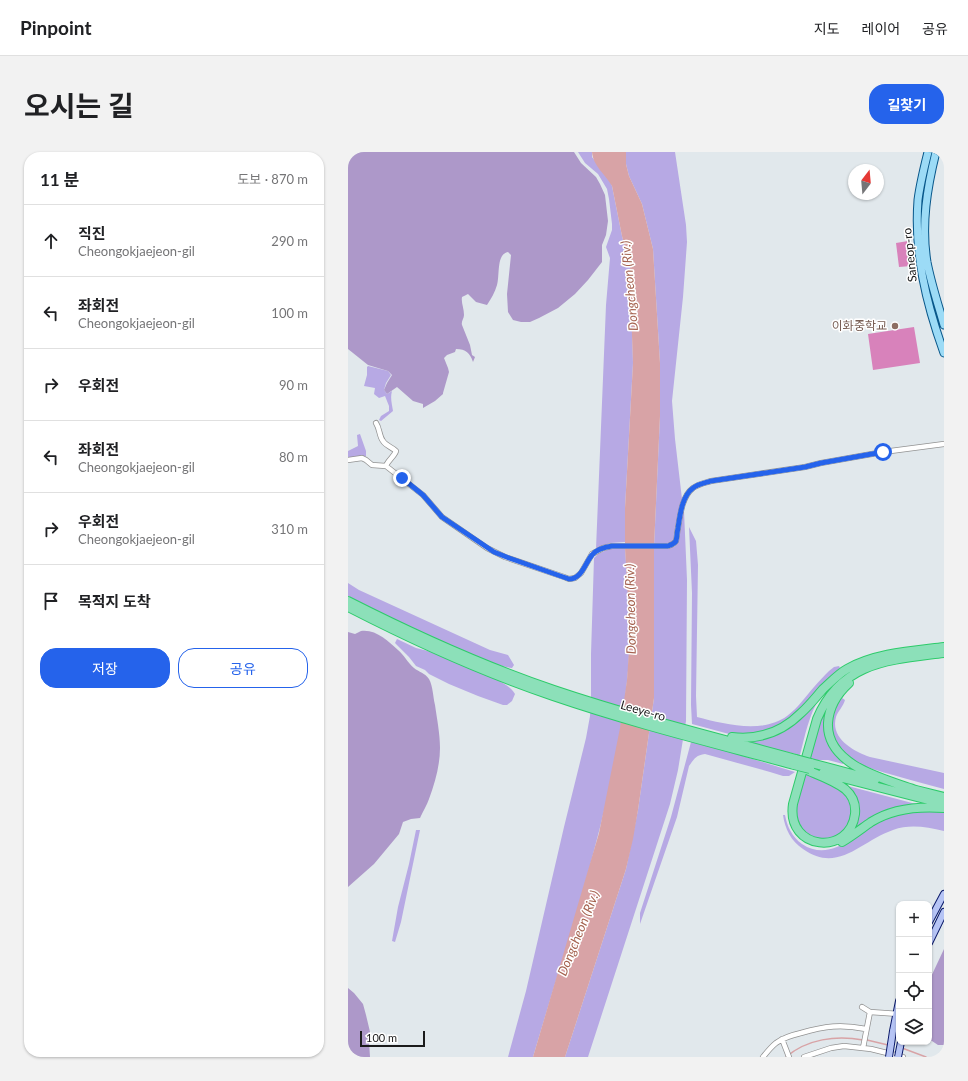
<!DOCTYPE html>
<html lang="ko">
<meta charset="utf-8">
<style>
body{margin:0;font-family:Lato,"Noto Sans KR",sans-serif;background:#f2f2f2;color:#202124}
.controls{position:absolute;right:12px;bottom:12px;display:grid;overflow:hidden;border-radius:8px;box-shadow:0 1px 3px #0004}
.controls button{width:36px;height:36px;display:grid;place-items:center;padding:0;border:0;border-bottom:1px solid #e0e0e0;background:#fff;color:#202124;font:20px sans-serif}
.compass{position:absolute;left:500px;top:12px;width:36px;height:36px;border-radius:50%;background:#fff;box-shadow:0 1px 3px #0004;rotate:16deg}
.scale{position:absolute;left:12px;bottom:10px;width:65px;box-sizing:border-box;padding-left:4px;border:2px solid #1b1b1b;border-top:0;font-size:11px;line-height:14px;white-space:nowrap;color:#1b1b1b;-webkit-text-stroke:3px #fff;paint-order:stroke}
.stop{position:absolute;width:12px;height:12px;margin:-9px;border:3px solid #2563eb;border-radius:50%;background:#fff}
.stop.end{background:#2563eb;border-color:#fff;box-shadow:0 1px 4px #0008}
.list{margin:0;padding:0;list-style:none}
h2{display:flex;justify-content:space-between;align-items:center;height:52px;margin:0;padding:0 16px;font-size:17px}
h2 small{font-size:13px;font-weight:400;color:#757577}
.list li{display:grid;grid-template-columns:26px 1fr auto;gap:12px;align-items:center;box-sizing:border-box;height:72px;padding:0 16px;border-top:1px solid #e0e0e0}
.list b{display:block;font-size:15px;white-space:nowrap}
.list p{margin:0;font-size:13px;white-space:nowrap;color:#757577}
.list em{font-size:13px;font-style:normal;color:#757577}
.actions{display:flex;gap:8px;padding:12px 16px}
.actions a{flex:1;padding:9px 0;border:1px solid #2563eb;border-radius:16px;text-align:center;font-size:14px;color:#2563eb}
.actions .main{background:#2563eb;color:#fff}
.icon{flex:none;width:22px;height:22px;fill:none;stroke:currentColor;stroke-width:2;stroke-linecap:round;stroke-linejoin:round}
.map{position:relative;flex:none;width:596px;height:905px;overflow:hidden;border-radius:16px}
header{display:flex;align-items:center;gap:24px;box-sizing:border-box;height:56px;padding:0 20px;background:#fff;border-bottom:1px solid #e0e0e0}
header strong{font-size:19px}
nav{display:flex;gap:22px;margin-inline-start:auto;font-size:14px}
.intro{display:flex;align-items:center;justify-content:space-between;box-sizing:border-box;height:96px;padding:0 24px}
h1{margin:0;font-size:28px}
.button{padding:10px 18px;border-radius:16px;background:#2563eb;color:#fff;font-size:14px;font-weight:700}
main{display:flex;gap:24px;padding:0 24px}
aside{flex:1;background:#fff;border-radius:16px;box-shadow:0 1px 3px #0004}
.map>svg:first-child{display:block}
</style>
<header>
<strong>Pinpoint</strong>
<nav><a>지도</a><a>레이어</a><a>공유</a></nav>
</header>
<div class="intro"><h1>오시는 길</h1><a class="button">길찾기</a></div>
<main>
<aside>
<h2>11 분<small>도보 · 870 m</small></h2>
<ul class="list">
<li><svg class="icon" aria-label="ahead" viewBox="0 0 24 24"><path d="M12 20V5M6 11l6-6 6 6"/></svg><div><b>직진</b><p>Cheongokjaejeon-gil</p></div><em>290 m</em></li>
<li><svg class="icon" aria-label="left" viewBox="0 0 24 24"><path d="M17 20v-9H6M10 6l-5 5 5 5"/></svg><div><b>좌회전</b><p>Cheongokjaejeon-gil</p></div><em>100 m</em></li>
<li><svg class="icon" aria-label="right" viewBox="0 0 24 24"><path d="M7 20v-9h11M14 6l5 5-5 5"/></svg><div><b>우회전</b></div><em>90 m</em></li>
<li><svg class="icon" aria-label="left" viewBox="0 0 24 24"><path d="M17 20v-9H6M10 6l-5 5 5 5"/></svg><div><b>좌회전</b><p>Cheongokjaejeon-gil</p></div><em>80 m</em></li>
<li><svg class="icon" aria-label="right" viewBox="0 0 24 24"><path d="M7 20v-9h11M14 6l5 5-5 5"/></svg><div><b>우회전</b><p>Cheongokjaejeon-gil</p></div><em>310 m</em></li>
<li><svg class="icon" aria-label="arrive" viewBox="0 0 24 24"><path d="M6 21V4h12l-3 4 3 4H6"/></svg><div><b>목적지 도착</b></div></li>
</ul>
<div class="actions"><a class="main">저장</a><a>공유</a></div>
</aside>
<div class="map">
<svg width="596" height="905" viewBox="0 0 596 905">
<rect width="100%" height="100%" fill="#e1e8ec"/>
<path fill="#b7a9e4" d="M230,0H244V5L261,27L264,34L274,84L282,115L285,211L277,356V390L262,391L248,397L258,153L262,106L258,95L264,78V72L261,47L259,37L250,22L237,11Z
M278,0H327L338,73L339,90L335,145L324,249L327,287L334,347L328,372L327,385L325,390L320,395H326L329,392L335,359H336L339,428L338,569L330,618L322,652L240,905H217L278,717L290,658L306,546V395L312,264V211L305,97L294,52L281,24L278,12Z
M20,214L40,219L43,223L38,231L36,238L39,242L44,239C42,246 44,252 45,259L33,269L31,268L33,264L41,259V254L37,244L31,246L26,242L27,236L16,234L19,223V215Z
M12,282L18,299V304L0,306V299L10,294L9,283Z
M341,375L348,389L350,413L348,544L349,565C376,572 414,582 439,564C450,556 457,545 466,535C471,529 476,524 481,519L486,515L491,514L492,516L478,528L457,552L441,567L418,580L391,583L381,582L344,572L343,553L344,441Z
M263,396H277C280,440 284,485 279,529C266,656 221,782 185,905H160L178,839L216,675L238,586L242,564L243,545V502L246,406L250,402Z
M0,431L11,438L142,498L160,503L166,513L164,516C148,514 132,506 117,500C77,483 39,464 0,444Z
M49,487L68,496L80,499L150,528C156,532 163,535 167,542L164,549L159,553H155L130,544L101,532L81,522L77,518L68,514L61,505L47,491Z
M472,545C461,563 457,583 452,603L402,591V589L413,587Z
M494,546L497,548C495,555 490,559 488,565C482,586 505,599 522,605L596,621V637C581,633 566,629 552,625C524,617 481,608 484,571C484,563 487,551 494,546Z
M482,548L478,569L496,609L495,612L480,608H468L461,606L470,573Z
M343,590L382,600L447,620L441,624H435L422,620L357,602C348,603 346,607 341,614L329,665L292,772V761L323,665Z
M456,622C469,626 493,633 500,644C508,658 503,676 489,685C485,688 477,688 471,689L453,678L446,659Z
M500,634L568,652L505,679L509,670L499,636Z
M586,659L596,661V679C578,675 562,672 545,678C513,689 490,722 455,697C443,689 437,677 435,663H437C439,674 444,685 454,692C484,712 509,679 535,668C541,665 548,662 555,660C565,659 576,659 586,659Z
M68,678H72L53,770L47,790L44,789L50,755L61,712Z"/>
<path fill="#ad98c9" d="M0,0H226L233,11L248,25L252,32L257,43L260,69L258,83L254,93V110L240,128L227,142L210,156L191,166L182,170H173L165,168L160,160L159,142L163,103L160,100C148,102 152,124 149,133C147,140 143,147 139,153L128,150L120,142L114,145C113,151 116,156 116,163C116,167 113,169 114,173L122,193L124,203L127,205L125,210C122,201 118,197 108,197L107,200L99,203L96,206L100,216L101,220L95,241V242L87,249L75,256V252L65,249L49,235L39,242L36,238L39,231L44,223L40,219L20,213L0,197Z
M13,479C28,477 40,489 50,498C56,503 60,511 66,516C71,520 77,521 81,527C85,534 85,545 87,553C89,567 92,582 92,596C92,613 87,631 81,647C79,653 75,659 72,666L63,667L55,670L51,682L26,712L0,735V480L7,482Z
M596,797V893H590L581,887V829Z
M0,836L6,841L15,852L18,863L23,884L21,889L22,905H0Z"/>
<path fill="#d882bb" d="M560,89L563,114L551,115L548,91Z
M566,175L572,211L525,218L520,182Z"/>
<path fill="#d8a3a6" d="M244,0H278V12L281,24L294,52L305,97L312,211V264L306,395V546L290,658L285,687L278,717L217,905H185L251,681L272,576L279,528L282,483L277,396V356L285,211L284,184L282,115L274,84L264,34C258,23 245,14 244,0Z"/>
<g fill="none" stroke-linecap="round" stroke-linejoin="round">
<path stroke="#d8a3a6" stroke-width="1.5" d="M519,888L540,893
M554,896L578,905
M438,905C459,887 488,883 515,888"/>
<defs>
<path id="street" d="M28,271C32,277 31,284 35,289C38,294 44,295 48,299C46,305 40,308 38,314
M0,308L14,306L18,308L24,313L38,314L75,343L94,365L139,396L157,405L216,425L221,427L227,426L233,421L244,402L255,396L264,394H320C323,393 326,392 328,389C329,385 329,380 330,376C332,364 334,344 345,336C350,332 356,331 363,329L457,315L473,311L535,300L596,292
M514,855L522,860L551,862
M434,887L441,905
M515,896L522,860
M415,905C419,900 423,895 428,891C435,886 444,883 453,881C477,874 493,872 518,877
M456,905L483,896L496,894L523,897L555,905"/>
<path id="secondary" d="M581,770L596,742
M581,791L596,760
M545,879L551,849"/>
<path id="primary" d="M580,0C576,16 572,32 570,48C566,101 578,151 596,201
M588,0C579,36 573,73 579,110C583,131 590,152 596,173"/>
<path id="highway" d="M0,449C67,483 135,514 206,538C286,565 367,585 448,607
M0,455C66,489 134,520 205,544C284,571 365,591 446,613
M501,531C490,541 481,555 480,571C478,613 536,627 568,638
M384,585C410,588 434,580 453,561C461,554 468,545 475,537C483,530 490,522 499,517C528,501 563,499 596,495
M463,611L527,628
M461,619C473,624 487,629 497,637C504,643 508,652 507,662C502,704 438,699 445,652L469,567C493,509 542,508 596,501
M475,621L596,652
M564,637L596,645
M494,690C504,684 513,677 523,670C545,656 570,654 596,656"/>
</defs>
<use href="#street" stroke="#929292" stroke-width="6"/>
<use href="#secondary" stroke="#0b1a6a" stroke-width="8"/>
<use href="#primary" stroke="#08578a" stroke-width="9"/>
<use href="#highway" stroke="#2dcb6a" stroke-width="10"/>
<use href="#street" stroke="#fff" stroke-width="4.5"/>
<use href="#secondary" stroke="#b6c4f5" stroke-width="6"/>
<use href="#primary" stroke="#9cdbf6" stroke-width="7"/>
<use href="#highway" stroke="#8ce0b9" stroke-width="8"/>
<defs>
<path id="secondary-bridge" d="M541,905L545,879
M550,905L553,890"/>
<path id="highway-bridge" d="M448,607L463,611
M446,613L462,617"/>
</defs>
<use href="#secondary-bridge" stroke="#0b1a6a" stroke-width="8" stroke-linecap="butt"/>
<use href="#highway-bridge" stroke="#2dcb6a" stroke-width="10" stroke-linecap="butt"/>
<use href="#secondary-bridge" stroke="#b6c4f5" stroke-width="6"/>
<use href="#highway-bridge" stroke="#8ce0b9" stroke-width="8"/>
</g>
<g fill="none" stroke-linecap="round" stroke-linejoin="round">
<path stroke="#2563eb" stroke-width="5" d="M54,326L75,343L94,365L146,400L161,406L221,427C234,427 237,411 244,403C248,398 257,395 264,394H320C323,393 326,392 328,389C329,385 329,380 330,376C332,363 334,344 345,336C350,332 357,331 363,329L457,315L473,311L535,300"/>
</g>
<circle fill="#8d6e63" stroke="#fff" stroke-width="1.5" cx="547" cy="174" r="4"/>
<g text-anchor="middle" stroke-width="3" stroke-linejoin="round" paint-order="stroke">
<g font-size="12" fill="#1b1b1b" stroke="#fff">
<text transform="translate(562 103) rotate(-96)" y="4">Saneop-ro</text>
<text transform="translate(295 559) rotate(16)" y="4">Leeye-ro</text>
</g>
<g font-size="12" fill="#785e54" stroke="#fff" text-anchor="end">
<text x="539" y="178">이화중학교</text>
</g>
<g font-size="13" font-style="italic" fill="#a4614e" stroke="#fff">
<text transform="translate(281 134) rotate(-95)" y="5">Dongcheon (Riv.)</text>
<text transform="translate(282 457) rotate(-91)" y="5">Dongcheon (Riv.)</text>
<text transform="translate(230 781) rotate(-68)" y="5">Dongcheon (Riv.)</text>
</g>
</g>
</svg>
<div class="controls">
<button>+</button>
<button>−</button>
<button><svg class="icon" aria-label="locate" viewBox="0 0 24 24"><circle cx="12" cy="12" r="6"/><path d="M12 2v4M12 18v4M2 12h4M18 12h4"/></svg></button>
<button><svg class="icon" aria-label="layers" viewBox="0 0 24 24"><path d="M12 4l9 5-9 5-9-5zM3 14l9 5 9-5"/></svg></button>
</div>
<svg class="compass" viewBox="-18 -18 36 36"><path d="M0-13l5 13h-10z" fill="#e53935"/><path d="M0 13l5-13h-10z" fill="#757577"/></svg>
<div class="scale">100 m</div>
<div class="stop" style="left:535px;top:300px"></div>
<div class="stop end" style="left:54px;top:326px"></div>
</div>
</main>
